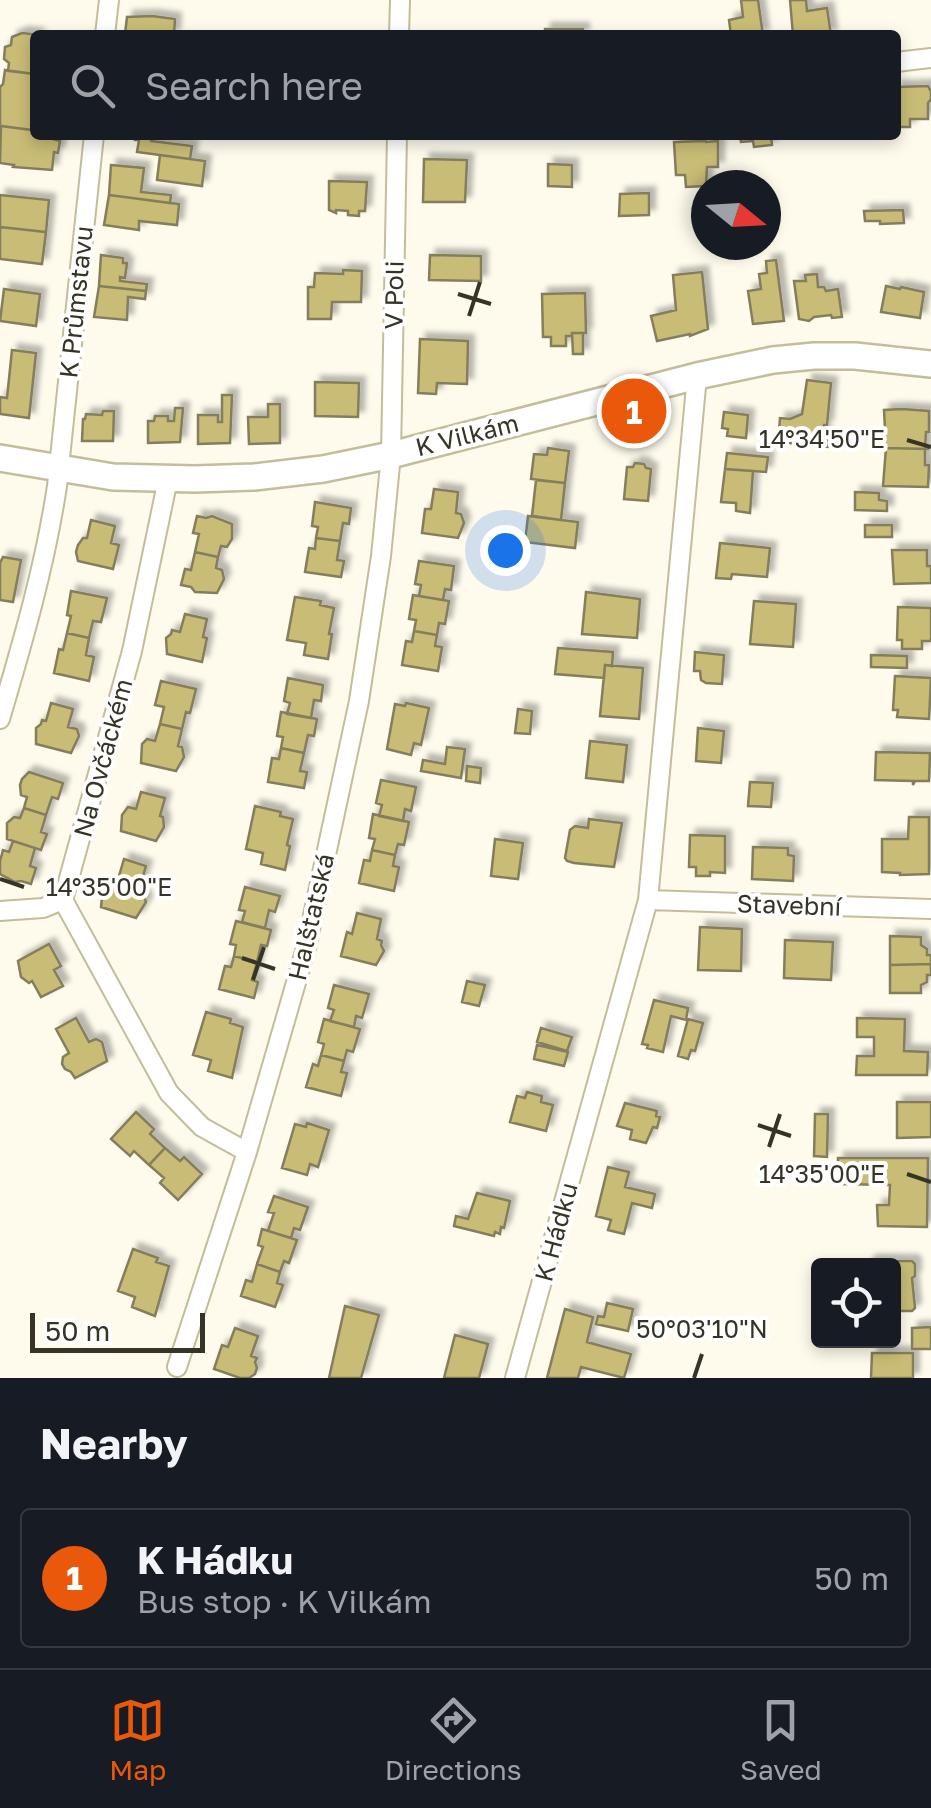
<!DOCTYPE html>
<meta charset="utf-8">
<style>
body{margin:0;font-family:"Golos Text",sans-serif;background:#20242c;color:#f1f3f6}
.controls{position:absolute;right:30px;bottom:30px;display:grid;overflow:hidden;border-radius:10px;box-shadow:0 5px 15px #0003}
.controls button{width:90px;height:90px;display:grid;place-items:center;padding:0;border:0;border-bottom:2px solid #363941;background:#171b24;color:#f1f3f6;font:50px sans-serif}
.compass{position:absolute;left:691px;top:170px;width:90px;height:90px;border-radius:50%;background:#171b24;box-shadow:0 5px 15px #0003;rotate:108deg}
.scale{position:absolute;left:30px;bottom:25px;width:175px;box-sizing:border-box;padding-left:10px;border:5px solid #363426;border-top:0;font-size:28px;line-height:35px;white-space:nowrap;color:#363426;-webkit-text-stroke:8px #fff;paint-order:stroke}
.you{position:absolute;left:505px;top:550px;width:35px;height:35px;margin:-25px;border:8px solid #fff;border-radius:50%;background:#1a73e8;box-shadow:0 0 0 15px #1a73e833}
.badge{display:grid;place-items:center;width:65px;height:65px;border-radius:50%;background:#ea580c;color:#fff;font-size:32px;font-weight:700}
.pin{position:absolute;translate:-50% -50%;border:5px solid #fff;box-shadow:0 2px 10px #0006}
.list{margin:0;padding:0;list-style:none}
h2{display:flex;justify-content:space-between;align-items:center;height:130px;margin:0;padding:0 40px;font-size:42px}
h2 small{font-size:32px;font-weight:400;color:#9ea1a6}
.list li{display:grid;grid-template-columns:65px 1fr auto;gap:30px;align-items:center;box-sizing:border-box;height:140px;margin:0 20px 20px;padding:0 20px;border:2px solid #363941;border-radius:10px}
.list b{display:block;font-size:38px;white-space:nowrap}
.list p{margin:0;font-size:32px;white-space:nowrap;color:#9ea1a6}
.list em{font-size:32px;font-style:normal;color:#9ea1a6}
.icon{flex:none;width:55px;height:55px;fill:none;stroke:currentColor;stroke-width:2;stroke-linecap:round;stroke-linejoin:round}
.map{position:relative;flex:none;width:931px;height:1378px;overflow:hidden}
.search{position:absolute;background:#171b24;box-shadow:0 5px 15px #0003;left:30px;right:30px;top:30px;height:110px;display:flex;align-items:center;gap:25px;box-sizing:border-box;padding:0 35px;border-radius:10px;color:#9ea1a6;font-size:38px}
.sheet{height:290px;background:#171b24}
nav{display:flex;justify-content:space-around;align-items:center;box-sizing:border-box;height:140px;border-top:2px solid #363941;background:#171b24;font-size:28px;color:#9ea1a6}
nav a{display:grid;justify-items:center;gap:5px}
nav .on{color:#ea580c}
.map>svg:first-child{display:block}
</style>
<div class="map">
<svg width="931" height="1378" viewBox="0 0 931 1378">
<defs>
<filter id="shadow"><feDropShadow dx="6" dy="-6" stdDeviation="2.5" flood-color="#0004"/></filter>
</defs>
<rect width="100%" height="100%" fill="#fefbed"/>
<path fill="#c9bc76" stroke="#847e5d" stroke-width="2.5" filter="url(#shadow)" d="M741,0H758L763,35H731L729,20L743,17Z
M790,0H806L807,11L827,8L831,35H793Z
M152,16L175,19L174,35L125,34L127,17Z
M545,29H583V35H545Z
M22,33L40,35H35V74L8,71L9,63L4,59L5,47L11,45L12,37Z
M5,70L35,74V124H33L32,130L0,126V87L3,84Z
M928,86L931,92V99L928,103V119H910V127H896V87Z
M33,124H35V135H53V139L60,141L58,153L54,152L52,170L13,167L14,165L0,163L1,126L32,130Z
M135,135H152L151,141L192,146L190,159L137,152L139,140H135Z
M740,135H771L772,145L754,147L753,141L741,142Z
M705,139L706,142L718,141V167H707L706,186L686,187L685,175H676L674,142L705,141Z
M160,155L205,161L202,186L157,180Z
M424,159L467,160L465,202H423Z
M548,164L572,165V187L548,186Z
M111,165L144,168L141,192L171,195L170,203L109,195Z
M329,181L367,182L365,211H359V216L348,215V211L336,210V213L329,210Z
M649,193V215L619,216L620,194Z
M0,195L49,200L46,232L0,227Z
M109,195L179,204L177,225L139,221V230L104,225Z
M903,210L904,223L880,224V221H865L864,211Z
M0,227L46,232L42,264L0,259Z
M101,255L123,258V263H127L125,278L120,277V281L147,284L146,291L99,286Z
M430,255L481,256V281L429,280Z
M776,260L784,321L753,324L748,291L761,289L759,274L767,273L766,261Z
M343,270L362,271L361,302H332L331,319H308V287H314L315,273L343,274Z
M702,272L708,329L690,336V334L657,341L651,316L676,310L673,275Z
M817,274L818,287H824L826,291L838,289L842,317L832,318L831,315L814,317L809,321L799,319L794,281H806L805,275Z
M99,286L146,291L145,299L128,297L127,320L94,317Z
M886,286L900,289L901,287L924,292L920,318L881,312Z
M4,289L40,294L36,326L0,321Z
M585,293L586,333H572V336H566V346H551V337H543L542,294Z
M572,333H583V354H573Z
M420,339L468,341L467,384L437,383L436,394L418,393Z
M12,350L36,353L29,418L0,414V397L7,398Z
M807,380L831,383L827,425H824L823,435H829L828,447L778,442L780,418L790,419L802,414Z
M315,382L359,383L358,417L315,416Z
M222,395H232L230,443L198,444V415H218V422H222Z
M268,404H280V443L249,444L248,417H268Z
M175,408H183L180,442L148,443V421H154L155,416H168V421H174Z
M902,409L929,411V432H926L925,448L929,449L886,448L884,410Z
M103,411H114L113,441H82L83,419H85L86,414L102,415Z
M724,412L748,415L746,438L727,436L728,429L722,428Z
M548,448L569,451L565,483L531,479L534,454L547,455Z
M886,448L929,449H925V465H929L928,487L883,486Z
M727,453L768,457L766,472L725,469Z
M635,463L644,464L646,468L651,469L648,501L624,499L627,467H633Z
M725,469L753,471L750,513L736,511V503L721,502Z
M536,480L565,483L561,520L532,516Z
M434,489L458,492L456,513L461,514L464,523L458,538L422,533L425,509H431Z
M855,492L879,493V500L887,501V511L855,510Z
M315,502L351,508L349,524L343,523L340,541L316,538L318,527L312,526Z
M197,516L206,518L212,516L232,524V539L227,547L221,546L218,557L195,552L199,534L193,533Z
M528,516L578,522L575,548L525,542Z
M91,520L115,526L111,543L119,545L113,569L78,561L76,552L78,545L83,538H87Z
M865,525H892V537H865Z
M316,538L340,541L337,560L344,561L341,577L305,572L309,548L315,549Z
M720,543L770,548L767,577L732,574L731,579L716,578Z
M892,550H927V566H931V583L894,584Z
M195,552L218,557L216,568L222,570L224,579L217,593L195,592L191,587L181,585L185,569L191,570Z
M3,557L21,560L13,602L0,600V563Z
M419,561L454,566L451,590L445,589L443,600L419,596L421,585L415,584Z
M71,591L107,598L101,622L93,621L89,638L67,633L71,616L67,615Z
M586,592L640,599L637,638L582,634Z
M413,595L449,601L445,624L439,623L437,635L414,631L416,620L409,619Z
M295,597L321,601L320,605L334,608L329,634H332L328,659L304,655L306,643L287,640Z
M754,601L796,604L793,647L750,644Z
M898,607L931,608V641H922V649H902V640H897Z
M185,614L207,619L203,637L207,638L202,662L167,654L166,638L171,634L172,630L180,632Z
M414,631L437,635L435,646L442,647L438,671L402,665L406,641L412,642Z
M67,633L89,638L86,655L94,657L89,681L54,673L59,649L63,650Z
M558,648L613,652L612,666L605,665L604,678L555,674Z
M695,652L724,655L722,684L706,683L701,680L700,671H694Z
M871,655L907,656V668L871,667Z
M605,665L643,668L639,719L600,716Z
M895,676L931,678L929,719L897,717L898,710H893Z
M288,678L323,685L321,701L314,700L311,718L287,714L290,703L284,701Z
M161,681L196,689L190,713L186,712L182,729L160,724L164,707L155,705Z
M51,703L73,709L68,727L77,729L79,736L71,753L36,744V728L41,724L42,720L46,721Z
M406,703L429,708L421,745L414,743L411,755L387,749L395,704L405,706Z
M518,709L532,711L530,734L515,733Z
M281,712L317,719L314,736L308,735L304,753L281,748L283,737L277,736Z
M160,724L182,729L178,746L182,747L184,757L176,771L141,763L142,744L147,739L155,741Z
M698,728L724,731L721,763L696,761Z
M590,741L627,745L623,782L586,778Z
M447,747L465,749L461,778L421,771L423,760L445,764Z
M281,748L304,753L300,771L307,772L304,788L268,782L272,758L279,759Z
M876,752L930,753L929,781H915L913,785V781L875,780Z
M467,766L481,768L480,783L466,781Z
M29,772L63,783L58,799L52,797L46,815L24,808L27,797L21,795L20,785L22,779Z
M381,780L416,787L411,811L405,809L403,821L379,816L382,805L376,803Z
M750,782L773,783L771,807L748,806Z
M141,792L165,798L160,816L163,817L164,827L156,841L121,831L122,815L128,807L136,809Z
M255,806L281,812L280,816L293,819L287,845L290,846L285,870L261,864L263,853L246,849Z
M24,808L46,815L41,832L47,834L41,850L7,839V823L14,817L20,818Z
M373,814L409,822L404,845L398,844L395,855L372,850L375,839L369,838Z
M909,817H929V874L900,875V873L882,872V839H908Z
M589,819L622,823L614,867L574,863L567,861L565,858L570,830L575,826L588,828Z
M690,835L725,836V873L710,872V876H696V867H689Z
M495,839L523,843L518,879L491,876Z
M13,841L35,848L30,866L36,868L31,884L21,881L15,882L0,874V861L3,850L9,852Z
M753,847L788,848V855L794,856L793,881L752,879Z
M372,850L395,855L393,866L399,867L394,891L359,883L364,860L370,861Z
M124,859L146,866L138,893L144,896L146,902L136,918L101,907L103,888L109,884L116,886Z
M245,887L280,896L275,912L269,910L265,928L242,922L245,911L239,910Z
M357,913L381,919L377,939L382,941L381,945L384,951L376,965L341,956L347,932L352,934Z
M236,921L271,930L267,946L261,945L257,962L234,956L236,945L230,944Z
M700,927L742,929L741,971L698,970Z
M890,936L921,937V945L927,949V955H931V964L890,965Z
M785,940L833,942L831,980L784,978Z
M49,944L61,966L54,970L63,986L41,997L32,981L29,983L21,977L18,961Z
M234,956L257,962L252,980L258,982L254,998L219,989L225,966L231,967Z
M931,964V975H927V982L921,985V993H890V965Z
M467,981L485,985L479,1006L462,1002Z
M334,985L369,994L362,1018L356,1016L354,1027L330,1021L334,1010L328,1008Z
M654,1000L688,1008L686,1020L671,1016L663,1052L647,1048L648,1045L642,1044Z
M206,1012L231,1019L230,1023L243,1027L232,1078L208,1071L211,1060L193,1055Z
M76,1018L89,1042L96,1039L102,1042L107,1061L75,1078L71,1072L65,1069L62,1064L63,1057L69,1053L56,1029Z
M857,1018L905,1019L904,1051L928,1052L927,1075H856L857,1056H874V1037H857Z
M324,1019L360,1029L353,1052L347,1050L344,1061L321,1055L324,1044L318,1042Z
M688,1019L703,1023L695,1051L691,1050L688,1059L678,1056Z
M541,1028L572,1037L567,1051L537,1042Z
M537,1045L568,1052L564,1066L534,1059Z
M321,1055L344,1061L341,1072L347,1073L341,1096L306,1087L313,1064L318,1066Z
M527,1092L542,1096L541,1102L553,1105L546,1131L510,1122L517,1096L525,1098Z
M897,1102H931V1137L897,1138Z
M625,1103L657,1111L656,1116L660,1117L657,1128L653,1127L646,1143L630,1139L632,1130L617,1126Z
M136,1112L154,1129L150,1134L165,1148L149,1165L134,1151L130,1156L111,1139Z
M815,1114H828L827,1157L814,1156Z
M307,1123L329,1130L318,1167L310,1164L307,1175L282,1168L295,1124L306,1127Z
M165,1148L180,1161L184,1157L202,1174L178,1200L160,1183L164,1178L149,1165Z
M838,1158H928L927,1227L878,1226L877,1205H889L890,1185L838,1184Z
M608,1167L629,1172L625,1187L655,1194L652,1208L632,1203L624,1234L608,1230L611,1220L596,1216Z
M477,1193L510,1201L504,1228L501,1227L500,1234L495,1232L494,1236L454,1226L456,1216L468,1219Z
M274,1196L308,1207L300,1230L294,1228L291,1238L268,1231L274,1213L268,1212Z
M262,1229L297,1240L289,1263L284,1261L280,1272L257,1264L263,1247L258,1245Z
M133,1249L158,1258L156,1262L169,1266L155,1316L132,1307L135,1297L118,1291Z
M871,1261H912L915,1264V1276L912,1278L915,1308L912,1311H894V1266H866Z
M257,1264L280,1272L277,1283L283,1285L275,1307L241,1296L246,1280L252,1282Z
M607,1303L633,1309L628,1331L596,1324L598,1316L604,1317Z
M345,1306L379,1315L361,1378H329Z
M565,1309L593,1317L587,1342L631,1354L624,1378L581,1367L578,1378H547Z
M931,1327V1349H912V1328Z
M235,1328L258,1336L251,1356L257,1358L255,1362L257,1368L255,1374L249,1378H240L214,1369L222,1345L228,1347Z
M455,1335L488,1344L479,1378H444Z
M872,1353H913V1378H871Z"/>
<g fill="none" stroke-linecap="round" stroke-linejoin="round">
<defs>
<path id="street" d="M105,35L109,0
M399,35L400,0
M896,62L931,58
M168,479L132,651L63,900L169,1093L202,1127L247,1152
M0,719C23,641 45,566 57,486L94,135
M648,900L931,909
M0,911L43,908L63,900
M177,1367L247,1152L306,948L359,701L381,556L391,455L397,135
M515,1378L648,900L697,376"/>
<path id="secondary" d="M0,458L113,477L195,479L254,477L323,469L391,455L697,376L773,360L814,356H855L931,364"/>
</defs>
<use href="#street" stroke="#c3bd9a" stroke-width="22"/>
<use href="#secondary" stroke="#c3bd9a" stroke-width="30"/>
<use href="#street" stroke="#fff" stroke-width="18"/>
<use href="#secondary" stroke="#fff" stroke-width="25"/>
</g>
<path fill="none" stroke="#363426" stroke-width="4" d="M458,294L491,304M469,316L480,282M907,440L931,447M0,879L24,887M242,958L275,969M253,980L264,947M758,1125L791,1136M769,1147L780,1114M907,1174L931,1182M694,1378L702,1354"/>
<g text-anchor="middle" stroke-width="8" stroke-linejoin="round" paint-order="stroke">
<g font-size="25" fill="#363426" stroke="#fff">
<text transform="translate(394 295) rotate(-89)" y="9">V Poli</text>
<text transform="translate(76 302) rotate(-84)" y="9">K Průmstavu</text>
<text transform="translate(467 435) rotate(-14)" y="9">K Vilkám</text>
<text transform="translate(103 758) rotate(-75)" y="9">Na Ovčáckém</text>
<text transform="translate(789 905) rotate(2)" y="9">Stavební</text>
<text transform="translate(311 917) rotate(-77)" y="9">Halštatská</text>
<text transform="translate(556 1232) rotate(-75)" y="9">K Hádku</text>
</g>
</g>
<g font-size="25" text-anchor="middle" fill="#363426" stroke="#fff" stroke-width="8" stroke-linejoin="round" paint-order="stroke">
<text x="822" y="448">14°34'50"E</text>
<text x="109" y="896">14°35'00"E</text>
<text x="822" y="1183">14°35'00"E</text>
<text x="702" y="1338">50°03'10"N</text>
</g>
</svg>
<div class="controls">
<button><svg class="icon" aria-label="locate" viewBox="0 0 24 24"><circle cx="12" cy="12" r="6"/><path d="M12 2v4M12 18v4M2 12h4M18 12h4"/></svg></button>
</div>
<svg class="compass" viewBox="-18 -18 36 36"><path d="M0-13l5 13h-10z" fill="#e53935"/><path d="M0 13l5-13h-10z" fill="#9ea1a6"/></svg>
<div class="scale">50 m</div>
<div class="you"></div>
<div class="pin badge" style="left:634px;top:411px">1</div>
<div class="search"><svg class="icon" aria-label="search" viewBox="0 0 24 24"><circle cx="10" cy="10" r="6"/><path d="M15 15l6 6"/></svg>Search here</div>
</div>
<section class="sheet">
<h2>Nearby<small></small></h2>
<ul class="list">
<li><span class="badge">1</span><div><b>K Hádku</b><p>Bus stop · K Vilkám</p></div><em>50 m</em></li>
</ul>
</section>
<nav>
<a class="on"><svg class="icon" aria-label="map" viewBox="0 0 24 24"><path d="M3 6l6-2 6 2 6-2v14l-6 2-6-2-6 2zM9 4v14M15 6v14"/></svg>Map</a>
<a><svg class="icon" aria-label="directions" viewBox="0 0 24 24"><path d="M12 3l9 9-9 9-9-9zM9 14v-3h6M13 9l2 2-2 2"/></svg>Directions</a>
<a><svg class="icon" aria-label="saved" viewBox="0 0 24 24"><path d="M7 4h10v16l-5-4-5 4z"/></svg>Saved</a>
</nav>
